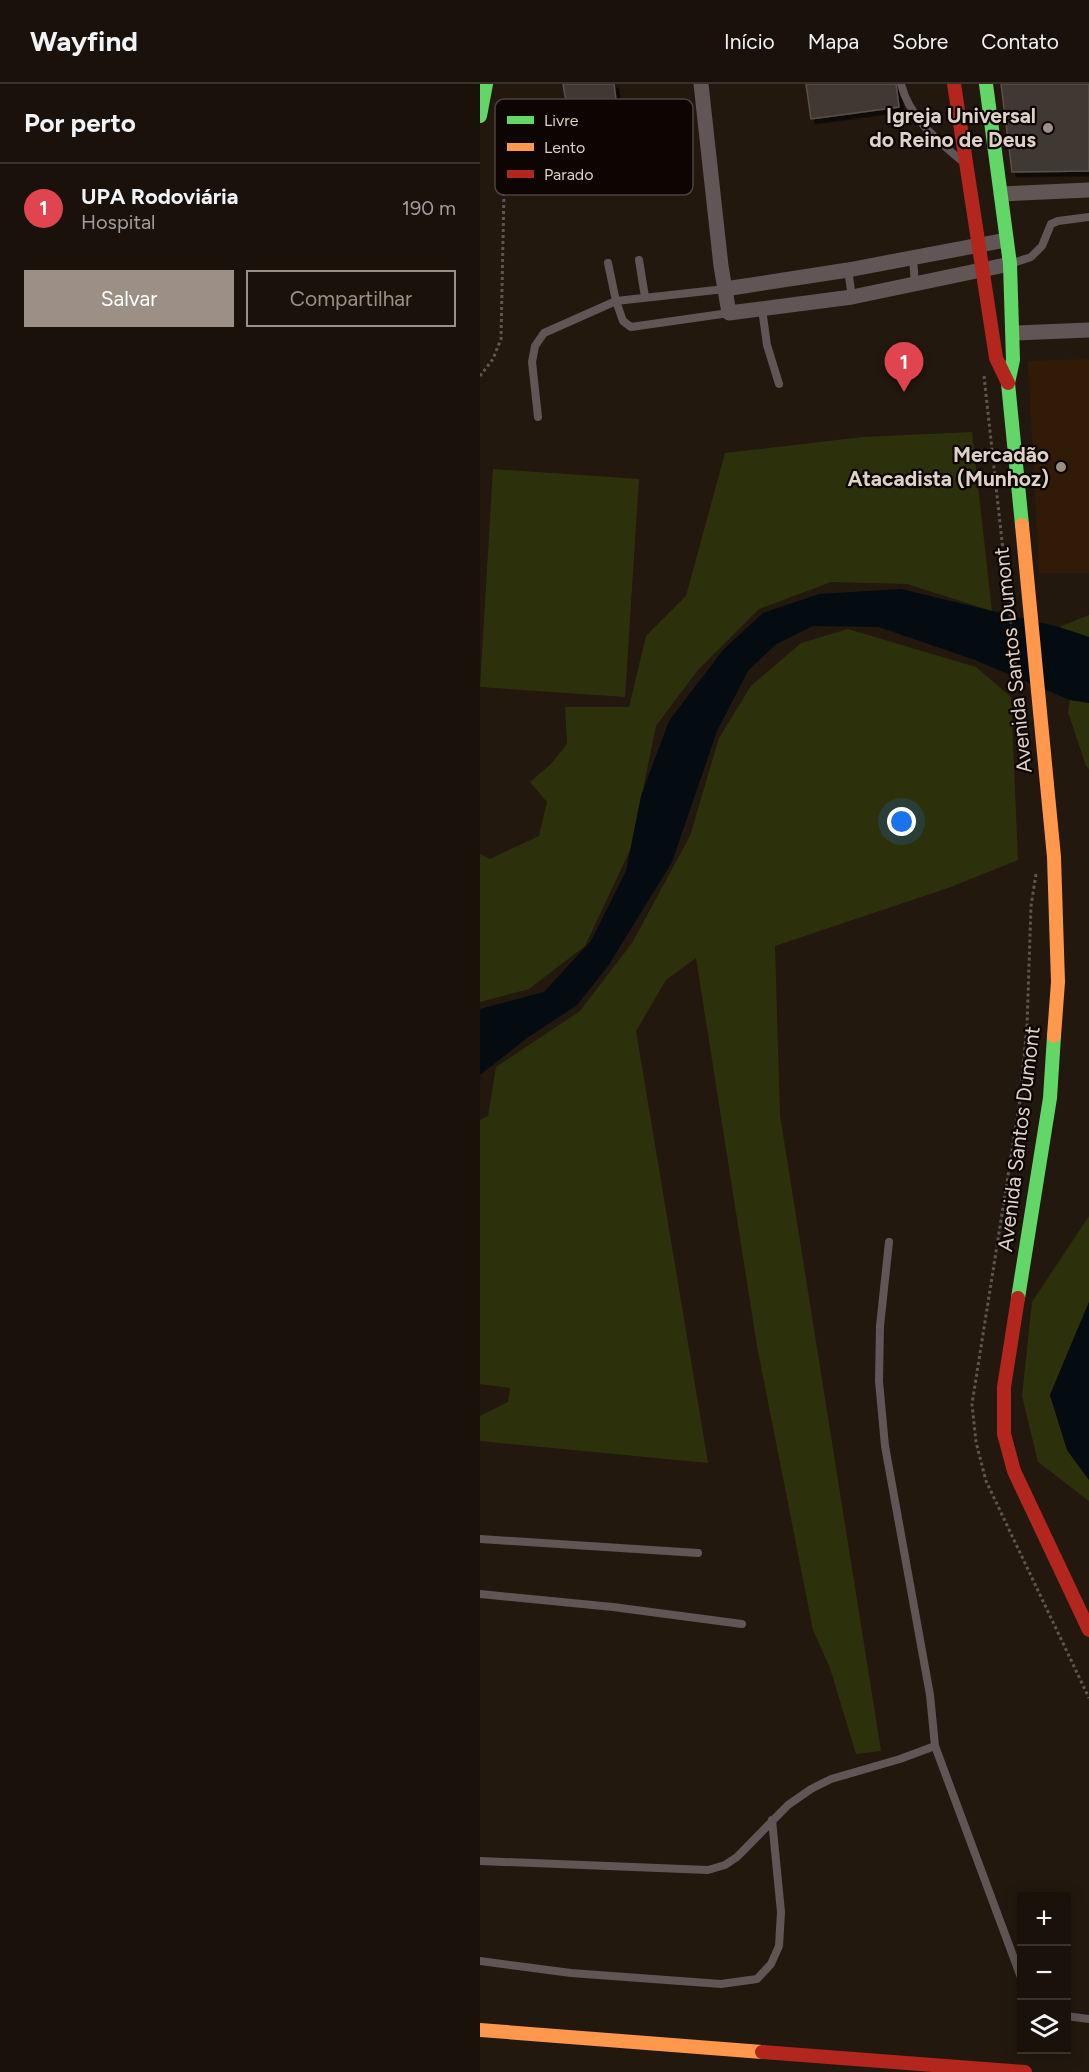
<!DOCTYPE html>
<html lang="pt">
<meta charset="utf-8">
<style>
body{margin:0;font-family:Figtree,sans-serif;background:#272018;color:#f1f3f6}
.controls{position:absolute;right:18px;bottom:18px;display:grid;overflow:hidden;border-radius:0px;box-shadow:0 3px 15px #0003}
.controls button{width:54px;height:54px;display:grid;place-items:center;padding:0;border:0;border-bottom:2px solid #38322b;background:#1a120a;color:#f1f3f6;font:30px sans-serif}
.you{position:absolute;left:422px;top:738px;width:21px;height:21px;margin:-15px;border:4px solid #fff;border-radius:50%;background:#1a73e8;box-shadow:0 0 0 9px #1a73e833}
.badge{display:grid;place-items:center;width:39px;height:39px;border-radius:50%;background:#9c9086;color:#fff;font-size:20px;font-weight:700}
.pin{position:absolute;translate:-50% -50px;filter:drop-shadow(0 2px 3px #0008)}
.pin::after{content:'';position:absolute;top:32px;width:21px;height:18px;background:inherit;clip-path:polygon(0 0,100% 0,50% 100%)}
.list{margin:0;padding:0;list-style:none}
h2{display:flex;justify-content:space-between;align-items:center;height:78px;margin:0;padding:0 24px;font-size:26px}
h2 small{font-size:20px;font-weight:400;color:#9f9e9c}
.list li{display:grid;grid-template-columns:39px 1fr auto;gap:18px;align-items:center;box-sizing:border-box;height:90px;padding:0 24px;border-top:2px solid #38322b}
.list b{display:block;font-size:22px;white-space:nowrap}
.list p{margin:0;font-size:20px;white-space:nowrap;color:#9f9e9c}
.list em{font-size:20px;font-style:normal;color:#9f9e9c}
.actions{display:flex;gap:12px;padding:18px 24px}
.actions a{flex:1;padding:14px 0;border:2px solid #9c9086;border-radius:0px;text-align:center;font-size:21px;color:#9c9086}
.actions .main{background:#9c9086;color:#fff}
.icon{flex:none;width:33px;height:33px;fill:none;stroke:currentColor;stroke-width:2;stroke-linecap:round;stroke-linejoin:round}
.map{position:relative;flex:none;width:609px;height:1988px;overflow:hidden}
header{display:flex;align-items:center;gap:36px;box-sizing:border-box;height:84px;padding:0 30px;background:#1a120a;border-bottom:2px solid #38322b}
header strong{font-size:28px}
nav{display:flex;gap:33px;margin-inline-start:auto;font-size:21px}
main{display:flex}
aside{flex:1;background:#1a120a}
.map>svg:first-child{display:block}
</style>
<header>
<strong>Wayfind</strong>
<nav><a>Início</a><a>Mapa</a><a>Sobre</a><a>Contato</a></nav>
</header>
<main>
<aside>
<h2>Por perto<small></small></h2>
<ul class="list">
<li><span class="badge" style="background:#e0444e">1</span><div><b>UPA Rodoviária</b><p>Hospital</p></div><em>190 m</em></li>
</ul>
<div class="actions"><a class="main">Salvar</a><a>Compartilhar</a></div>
</aside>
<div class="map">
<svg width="609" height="1988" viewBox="0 0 609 1988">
<defs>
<filter id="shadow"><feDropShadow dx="4.5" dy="4.5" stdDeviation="0" flood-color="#0009"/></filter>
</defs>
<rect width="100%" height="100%" fill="#22180e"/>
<path fill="#321b06" d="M609,275V489H559L548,277Z"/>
<path fill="#2d310b" d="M492,348L512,527L427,500L351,498L279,525L217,587L176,642L151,764L105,862L49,905L0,918V770L10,775L59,752L67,718L50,698L71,680L87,660L85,623H149L166,552L206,512L245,369L383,353Z
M13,385L159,395L145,613L0,603Z
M609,531V553L579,543Z
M368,545L496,583L531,613L538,776L468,804L295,862L300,1031L401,1667L376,1670L350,1584L333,1546L277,1262L216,874L186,896L156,947L228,1379L0,1357V1332L28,1318L30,1304L0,1300V1036L8,1032L16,983L100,927L152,859L210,752L239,654L271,602L321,559Z
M590,616L609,619V685L606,682L588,628Z
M609,1132V1218L570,1311L587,1366L609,1396V1417L558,1378L542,1312L552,1218Z"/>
<path fill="#040b11" d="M421,505L579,543L609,553V619L590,616L495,576L399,543L333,542L295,561L268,587L237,647L192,778L128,882L97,921L47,954L0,991V925L64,908L111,857L146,787L161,712L189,637L243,566L283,529L339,510Z
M609,1218V1396L587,1366L570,1311Z"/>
<path fill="#413732" stroke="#5a5049" stroke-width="1.5" filter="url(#shadow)" d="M83,0H134L137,24L88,29Z
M326,0H416L419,23L331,35Z
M521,0H609V87L532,88Z"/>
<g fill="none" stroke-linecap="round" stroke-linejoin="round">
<path stroke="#605553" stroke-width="3" stroke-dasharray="3 3" stroke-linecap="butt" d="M0,292L13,275L21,255L24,106L27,70L17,44
M504,292L538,604
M556,790L551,822L547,942L540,1016L492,1320L496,1358L506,1397L609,1614"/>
<path stroke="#625556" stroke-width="8" d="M421,0C429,33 457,56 482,77
M433,174L435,200
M159,176L165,213
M533,179L551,173L562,162L571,140L578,137L609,133
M368,186L372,213
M245,205L136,217L143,237L151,243L249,229
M282,225L287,261L299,300
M58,333L52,278L55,262L64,249L136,217L128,179
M0,1455L218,1469
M0,1510L133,1523L262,1540
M455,1662L542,1896
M0,1777L228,1786L245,1781L257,1773L308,1721L331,1705L351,1695L420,1675L455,1662L450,1611L405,1362L399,1297L400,1242L409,1158
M0,1877L91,1889L241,1900L277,1895L291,1880L299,1862L301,1828L292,1736
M586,1932L609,1935"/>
<path stroke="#625556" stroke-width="15" d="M221,0L241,182L249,229L372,213L530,180
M521,110L609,106
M245,205L368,186L526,156
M533,249L609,246"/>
<path stroke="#63d668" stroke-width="14" d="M506,0L530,180L533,276L528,299L542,441
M0,32L6,0
M538,1214L570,1014L574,952"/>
<path stroke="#ff974d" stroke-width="14" d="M542,441L574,773L578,898L574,952
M0,1946L282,1968"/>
<path stroke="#b3261e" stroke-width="14" d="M474,0L516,274L528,299
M538,1214L524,1303V1350L534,1387L609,1546
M282,1968L545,1988"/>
</g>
<g fill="#9c9086" stroke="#0c0502" stroke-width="2">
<circle cx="568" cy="44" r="6"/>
<circle cx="581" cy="383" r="6"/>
</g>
<g text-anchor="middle" stroke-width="4.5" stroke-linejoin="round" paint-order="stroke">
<g font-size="21" font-weight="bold" fill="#ded1c6" stroke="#0c0502" text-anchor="end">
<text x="556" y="39">Igreja Universal<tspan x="556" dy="24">do Reino de Deus</tspan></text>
<text x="569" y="378">Mercadão<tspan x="569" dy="24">Atacadista (Munhoz)</tspan></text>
</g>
<g font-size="21" fill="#ded1c6" stroke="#0c0502">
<text transform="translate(533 576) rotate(-96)" y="7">Avenida Santos Dumont</text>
<text transform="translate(539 1055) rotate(-83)" y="7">Avenida Santos Dumont</text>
</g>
</g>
<rect x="15" y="15" width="198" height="96" rx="9" fill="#0c0502" stroke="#4b423d" stroke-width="1.5"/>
<rect x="27" y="32" width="27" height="8" fill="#63d668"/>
<rect x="27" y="59" width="27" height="8" fill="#ff974d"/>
<rect x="27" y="86" width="27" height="8" fill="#b3261e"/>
<g font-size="16" fill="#ded1c6">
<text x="64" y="42">Livre</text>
<text x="64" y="69">Lento</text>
<text x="64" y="96">Parado</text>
</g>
</svg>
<div class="controls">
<button>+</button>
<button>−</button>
<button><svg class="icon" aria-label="layers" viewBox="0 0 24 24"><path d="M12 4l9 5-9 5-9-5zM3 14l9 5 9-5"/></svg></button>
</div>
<div class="you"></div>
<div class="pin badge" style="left:424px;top:308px;background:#e0444e">1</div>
</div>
</main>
